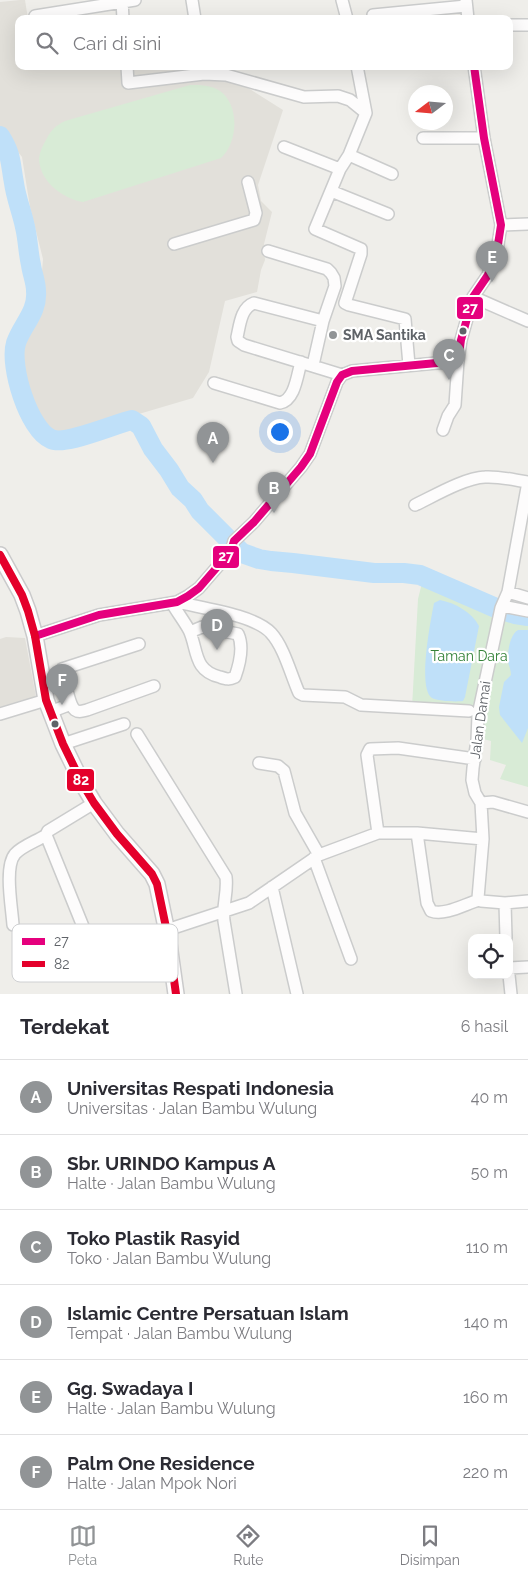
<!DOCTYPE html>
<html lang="id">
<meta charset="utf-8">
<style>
body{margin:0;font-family:Raleway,sans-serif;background:#f2f2f3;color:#2b2b33}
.controls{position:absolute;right:15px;bottom:15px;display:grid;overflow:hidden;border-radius:10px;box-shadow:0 5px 20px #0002}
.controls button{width:45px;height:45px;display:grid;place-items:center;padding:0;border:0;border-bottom:1px solid #e1e1e2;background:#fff;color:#2b2b33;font:25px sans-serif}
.compass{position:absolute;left:408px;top:85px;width:45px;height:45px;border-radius:50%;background:#fff;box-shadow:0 5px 20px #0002;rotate:254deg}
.you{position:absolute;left:279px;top:431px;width:18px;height:18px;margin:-12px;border:4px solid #fff;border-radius:50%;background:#1a73e8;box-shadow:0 0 0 8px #1a73e833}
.badge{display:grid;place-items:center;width:32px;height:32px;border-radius:50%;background:#919496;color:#fff;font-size:16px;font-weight:700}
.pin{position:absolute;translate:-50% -41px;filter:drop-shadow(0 1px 2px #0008)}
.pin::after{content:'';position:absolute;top:26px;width:18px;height:15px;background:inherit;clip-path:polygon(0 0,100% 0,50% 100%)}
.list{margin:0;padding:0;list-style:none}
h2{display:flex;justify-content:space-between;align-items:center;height:65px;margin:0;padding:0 20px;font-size:21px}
h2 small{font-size:16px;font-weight:400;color:#7c7c81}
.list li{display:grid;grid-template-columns:32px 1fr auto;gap:15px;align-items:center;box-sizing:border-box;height:75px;padding:0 20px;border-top:1px solid #e1e1e2}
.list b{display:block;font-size:19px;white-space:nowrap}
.list p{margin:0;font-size:16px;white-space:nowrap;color:#7c7c81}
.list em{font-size:16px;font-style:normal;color:#7c7c81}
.icon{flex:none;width:28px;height:28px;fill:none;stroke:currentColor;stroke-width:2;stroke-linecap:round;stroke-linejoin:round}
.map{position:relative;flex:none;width:528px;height:994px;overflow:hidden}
.search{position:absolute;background:#fff;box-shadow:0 5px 20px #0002;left:15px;right:15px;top:15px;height:55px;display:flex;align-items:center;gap:12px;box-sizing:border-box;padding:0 18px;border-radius:10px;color:#7c7c81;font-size:19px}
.sheet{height:515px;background:#fff}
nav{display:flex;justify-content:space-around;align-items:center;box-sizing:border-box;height:70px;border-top:1px solid #e1e1e2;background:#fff;font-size:14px;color:#7c7c81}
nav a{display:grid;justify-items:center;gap:2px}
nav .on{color:#919496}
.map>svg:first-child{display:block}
</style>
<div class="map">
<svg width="528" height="994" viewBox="0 0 528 994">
<rect width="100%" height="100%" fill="#efeeea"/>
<path fill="#e2e0da" d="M20,0H25L28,19H19V66H194L197,80H229L245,86L283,110L258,185L261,201L272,212L264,244L265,260L261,270L257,292L225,301L209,372L193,398L61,437L53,436L46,432L41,425L33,412L20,371L19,351L26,332L39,308L43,259L30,207L22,157L0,129V2Z
M6,637L25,638L37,702L0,713V639Z"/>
<path fill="#d8ebd6" d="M190,85C200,85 211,85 220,91C240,105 238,143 221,158L83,202C63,199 39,181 39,158C40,151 43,145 46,140C51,130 55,126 65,121Z
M423,579L510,616L528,618V787L500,779L506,765L490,760L491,741L479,738L482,711L412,707L418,599Z"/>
<path fill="#bfe0f9" d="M440,600C455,603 472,612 479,626L465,697L463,701C456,702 437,701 432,698C417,689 431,619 434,603Z
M518,630H528V728L522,743L500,715L499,707L504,682L511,675C511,670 509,666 508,662C507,653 510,634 518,630Z"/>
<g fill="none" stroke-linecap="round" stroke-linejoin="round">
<path stroke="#bfe0f9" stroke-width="20" d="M0,136C12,155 10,162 14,183C16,198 22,212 25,227C28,239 28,252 31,265C32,273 36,282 36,291C38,312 22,325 16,343C9,366 29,430 51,439C65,446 114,424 132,420L141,426L153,449L169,470L180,488L193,500L200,511L242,553L259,559L271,561L293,563L374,573H404L420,575L496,608L515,614L528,616"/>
<defs>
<path id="minor" d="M122,0L123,19
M192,0L195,19
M342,0L347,19
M466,0L468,19
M373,15L466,6
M35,16L135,0
M509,25H528
M127,66L128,83L204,74L226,75L304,97L338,96L350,100L366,113
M357,66L366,113L349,155L340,169L315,229L361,249V254L345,303L349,305L405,319L409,365
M423,138H484
M284,147L340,169
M349,155L392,174
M331,191L388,214
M501,225L528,224
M174,244L254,220L256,213L248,182
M268,251L327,269L331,273L334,278L335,286L323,321L313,365
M473,297L528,321
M323,321L254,303C241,308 240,324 237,337L238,341L244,345L342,375
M214,383L280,403C295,400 297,376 301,362
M443,430L448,416L455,405L458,361
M415,505C434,496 464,478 485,477C499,476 514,480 528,482
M508,592L528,598
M177,602C201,608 255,615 271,633C284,647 291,675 299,693L303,695L345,697L361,705L469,711
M172,603C177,612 184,621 189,630C198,649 193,671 220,677C226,679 229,680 235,677C240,663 244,647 238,634L202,627L190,632
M502,606L528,611
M35,636L99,615L177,602L188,596L199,588L231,551L234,541L254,522L301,467L310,454L337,382L342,375L352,371L458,361L461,340L473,297L488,275L497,251L501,225L484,138L474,66
M139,644L62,669C65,678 68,704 75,710C79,713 83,711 87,710L154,686
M50,712L71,704
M0,714L46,700
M137,734L226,877C228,894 222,905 224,921L236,994
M63,744L124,724
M259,763L278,766L284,771L295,813L319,855
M94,803L48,831L46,835L99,966L168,937
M481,803L493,802L528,812
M378,833L367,755L370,749L398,748L475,759
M417,833L427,903L431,911C445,916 465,904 479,900
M314,858L351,959
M272,887L297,994
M505,903L528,901
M13,925C12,908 4,867 15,854C22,846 37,841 46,835
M167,930L249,903L319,855L378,833H417L483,839
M506,938L505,903L481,901L478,898L483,839L481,803L475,793L472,780L473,768L477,740L478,715L501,608L508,592L528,482
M509,968L528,967
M509,975L511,994"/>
<path id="secondary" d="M0,555L22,595L28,611L35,636L46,700L63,744L82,783L94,803L117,834L152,874L157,884L168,937L176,994"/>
</defs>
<use href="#minor" stroke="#cbcccc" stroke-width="14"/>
<use href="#secondary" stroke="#cacacb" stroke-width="18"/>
<use href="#minor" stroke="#fdfcfc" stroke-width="11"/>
<use href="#secondary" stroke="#fdfcfc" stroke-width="15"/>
<defs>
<path id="bus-1" d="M35,636L99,615L177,602L188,596L199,588L231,551L234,541L254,522L301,467L310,454L337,382L342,375L352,371L458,361L461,340L473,297L488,275L497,251L501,225L484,138L474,66"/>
<path id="bus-2" d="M0,555L22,595L28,611L35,636L46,700L63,744L82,783L94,803L117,834L152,874L157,884L168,937L176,994"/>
</defs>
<use href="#bus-1" stroke="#fff" stroke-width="11"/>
<use href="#bus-2" stroke="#fff" stroke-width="11"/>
<use href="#bus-1" stroke="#e5007d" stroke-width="8"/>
<use href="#bus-2" stroke="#e4002b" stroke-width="8"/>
</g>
<g fill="#5f6368" stroke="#fff" stroke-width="2">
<circle cx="463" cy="331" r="4.5"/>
<circle cx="55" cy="724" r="4.5"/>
</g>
<circle fill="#919496" stroke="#fff" stroke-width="2" cx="333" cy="335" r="5"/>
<g text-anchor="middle" stroke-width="4.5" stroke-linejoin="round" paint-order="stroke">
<g font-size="14" font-weight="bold" fill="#5f6368" stroke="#fff" text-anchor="start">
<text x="343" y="340">SMA Santika</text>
</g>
<g font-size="14" fill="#348238" stroke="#fff">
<text x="469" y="661">Taman Dara</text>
</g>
<g font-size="14" fill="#5f6368" stroke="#fff">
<text transform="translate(480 720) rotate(-82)" y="5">Jalan Damai</text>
</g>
</g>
<rect x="12" y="924" width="166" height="58" rx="8" fill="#fff" stroke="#cfd0d2" stroke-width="1"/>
<rect x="22" y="938" width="23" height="7" fill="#e5007d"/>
<rect x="22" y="961" width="23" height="6" fill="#e4002b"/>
<g font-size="14" fill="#5f6368">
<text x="54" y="946">27</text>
<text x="54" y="969">82</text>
</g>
<g stroke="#fff" stroke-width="2">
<rect x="456" y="296" width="28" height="24" rx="5" fill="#e5007d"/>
<rect x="212" y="545" width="28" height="24" rx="5" fill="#e5007d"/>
<rect x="66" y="768" width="29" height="24" rx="5" fill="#e4002b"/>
</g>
<g font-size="14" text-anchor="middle" font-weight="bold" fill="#fff">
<text x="470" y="313">27</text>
<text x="226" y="561">27</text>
<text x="81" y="785">82</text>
</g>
</svg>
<div class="controls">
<button><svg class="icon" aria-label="locate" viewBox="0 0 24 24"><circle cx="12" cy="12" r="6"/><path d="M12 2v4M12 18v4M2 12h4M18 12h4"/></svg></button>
</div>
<svg class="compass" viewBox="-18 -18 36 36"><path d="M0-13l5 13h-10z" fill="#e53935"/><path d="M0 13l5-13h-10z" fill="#7c7c81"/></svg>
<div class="you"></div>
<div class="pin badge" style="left:213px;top:463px">A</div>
<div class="pin badge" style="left:274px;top:513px">B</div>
<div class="pin badge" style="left:449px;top:380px">C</div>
<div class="pin badge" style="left:217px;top:650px">D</div>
<div class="pin badge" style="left:492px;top:282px">E</div>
<div class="pin badge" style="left:62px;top:705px">F</div>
<div class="search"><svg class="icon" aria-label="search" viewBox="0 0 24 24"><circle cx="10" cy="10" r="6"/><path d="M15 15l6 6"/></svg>Cari di sini</div>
</div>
<section class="sheet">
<h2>Terdekat<small>6 hasil</small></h2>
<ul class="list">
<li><span class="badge">A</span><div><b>Universitas Respati Indonesia</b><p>Universitas · Jalan Bambu Wulung</p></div><em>40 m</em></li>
<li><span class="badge">B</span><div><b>Sbr. URINDO Kampus A</b><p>Halte · Jalan Bambu Wulung</p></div><em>50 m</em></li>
<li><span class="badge">C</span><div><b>Toko Plastik Rasyid</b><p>Toko · Jalan Bambu Wulung</p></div><em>110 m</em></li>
<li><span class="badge">D</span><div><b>Islamic Centre Persatuan Islam</b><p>Tempat · Jalan Bambu Wulung</p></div><em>140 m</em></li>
<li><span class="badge">E</span><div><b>Gg. Swadaya I</b><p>Halte · Jalan Bambu Wulung</p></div><em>160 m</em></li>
<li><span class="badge">F</span><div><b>Palm One Residence</b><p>Halte · Jalan Mpok Nori</p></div><em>220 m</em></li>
</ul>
</section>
<nav>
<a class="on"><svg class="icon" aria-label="map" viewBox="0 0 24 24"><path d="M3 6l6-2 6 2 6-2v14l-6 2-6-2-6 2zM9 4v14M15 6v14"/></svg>Peta</a>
<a><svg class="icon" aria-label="directions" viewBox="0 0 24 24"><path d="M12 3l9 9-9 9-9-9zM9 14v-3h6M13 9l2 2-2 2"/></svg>Rute</a>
<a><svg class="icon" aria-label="saved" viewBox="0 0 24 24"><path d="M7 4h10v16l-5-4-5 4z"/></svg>Disimpan</a>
</nav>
